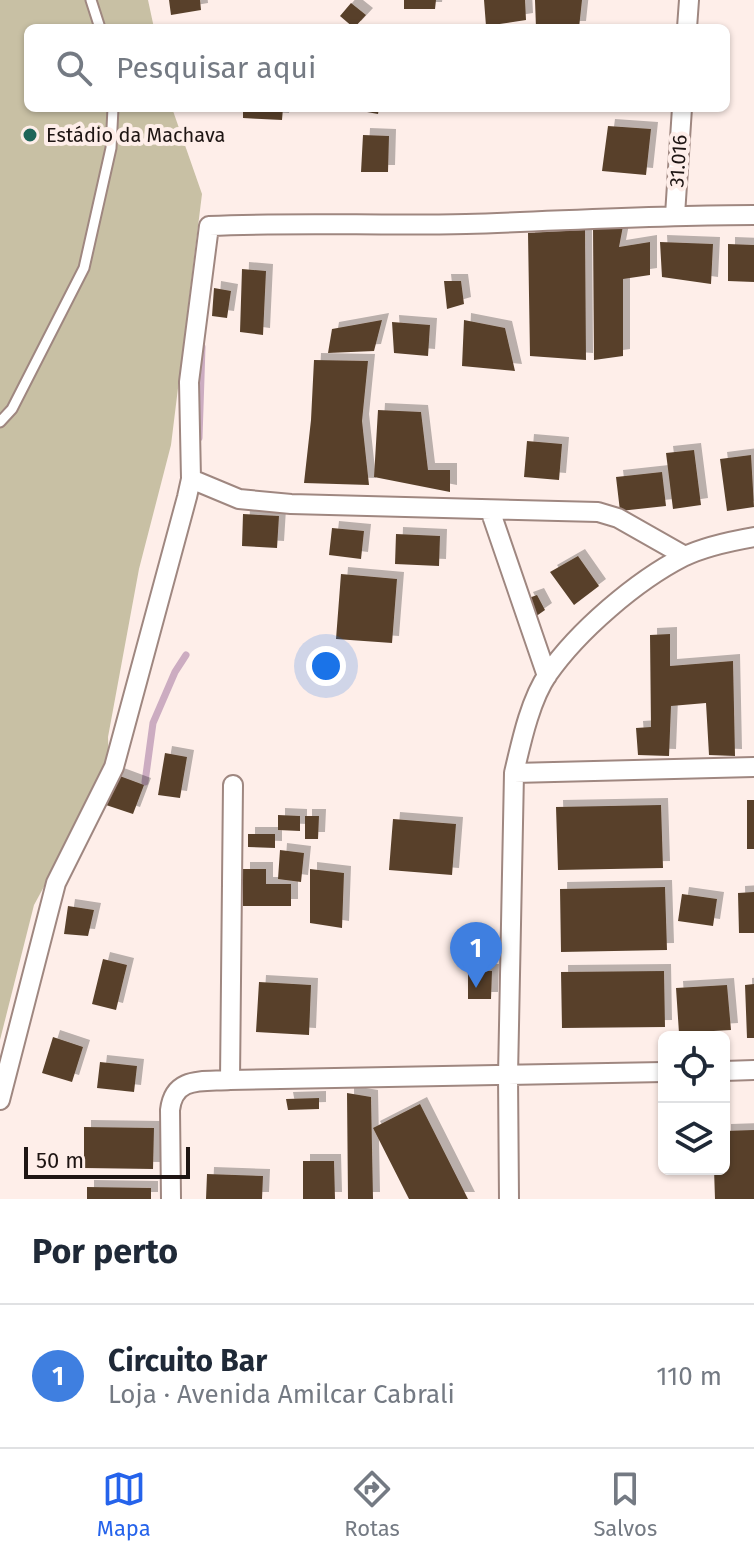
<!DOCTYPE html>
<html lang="pt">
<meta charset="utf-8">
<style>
body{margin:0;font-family:"Fira Sans",sans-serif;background:#f6f6f7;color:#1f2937}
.controls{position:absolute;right:24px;bottom:24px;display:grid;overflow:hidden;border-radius:12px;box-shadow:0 2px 6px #0004}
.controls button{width:72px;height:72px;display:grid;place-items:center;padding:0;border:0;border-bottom:2px solid #e0e1e3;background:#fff;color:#1f2937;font:40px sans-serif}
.scale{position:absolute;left:24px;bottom:20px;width:166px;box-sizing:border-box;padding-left:8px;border:4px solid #1e1513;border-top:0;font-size:22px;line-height:28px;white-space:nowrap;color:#1e1513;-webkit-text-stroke:6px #feeee9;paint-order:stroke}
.you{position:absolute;left:326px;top:666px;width:28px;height:28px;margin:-20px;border:6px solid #fff;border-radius:50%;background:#1a73e8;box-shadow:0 0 0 12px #1a73e833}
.badge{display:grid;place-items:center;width:52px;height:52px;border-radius:50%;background:#2563eb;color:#fff;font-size:26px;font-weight:700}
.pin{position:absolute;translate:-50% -66px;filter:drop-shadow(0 2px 4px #0008)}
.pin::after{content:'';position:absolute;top:42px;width:28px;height:24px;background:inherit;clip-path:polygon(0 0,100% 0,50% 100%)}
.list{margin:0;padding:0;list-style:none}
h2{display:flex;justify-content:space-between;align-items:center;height:104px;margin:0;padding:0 32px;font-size:34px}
h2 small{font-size:26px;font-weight:400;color:#747a83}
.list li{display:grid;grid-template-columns:52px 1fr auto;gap:24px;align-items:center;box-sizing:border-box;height:144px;padding:0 32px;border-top:2px solid #e0e1e3}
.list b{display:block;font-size:30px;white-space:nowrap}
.list p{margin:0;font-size:26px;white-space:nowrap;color:#747a83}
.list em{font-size:26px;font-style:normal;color:#747a83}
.icon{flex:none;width:44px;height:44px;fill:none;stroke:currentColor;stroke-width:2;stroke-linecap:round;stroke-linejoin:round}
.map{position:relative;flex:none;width:754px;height:1199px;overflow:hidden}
.search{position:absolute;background:#fff;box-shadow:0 2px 6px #0004;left:24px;right:24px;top:24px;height:88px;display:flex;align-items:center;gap:20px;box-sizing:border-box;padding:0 28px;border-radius:12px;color:#747a83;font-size:30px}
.sheet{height:248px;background:#fff}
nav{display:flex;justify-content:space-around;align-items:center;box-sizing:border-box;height:112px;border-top:2px solid #e0e1e3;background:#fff;font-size:22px;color:#747a83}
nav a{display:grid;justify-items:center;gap:4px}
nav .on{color:#2563eb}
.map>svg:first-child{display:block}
</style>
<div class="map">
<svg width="754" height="1199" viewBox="0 0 754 1199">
<defs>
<filter id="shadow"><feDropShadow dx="7" dy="-7" stdDeviation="0" flood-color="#0004"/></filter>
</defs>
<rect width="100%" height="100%" fill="#feeee9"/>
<path fill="#c8c0a4" d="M0,0H148L154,28H28V108H172L202,194L171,445L139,569L108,737L109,767L34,905L0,1040Z"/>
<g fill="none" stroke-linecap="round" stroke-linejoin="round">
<path stroke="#ccacc1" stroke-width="7" d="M199,438L202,347
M145,782L153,723L175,672L186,655"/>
</g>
<path fill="#58412b" filter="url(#shadow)" d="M169,0H200L201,10L171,15Z
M404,0H436L435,9H404Z
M484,0H525L526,20L486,26Z
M535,0H582L579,28H536Z
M351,3L366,15L354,28L340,16Z
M243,108H283L282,120L243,118Z
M356,108H379L378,114L356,110Z
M627,108H651V111H627Z
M608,126L651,129L646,175L602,171Z
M363,135L389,136L388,172H361Z
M623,226L619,247L650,242V275L623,279V356L594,360L593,227Z
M585,230L586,360L530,356L528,233Z
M660,242L713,244L711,284L662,277Z
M728,244L754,245V282L728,281Z
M242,269L266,271L263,335L240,332Z
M444,281H461L464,304L447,309Z
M214,288L231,291L227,318L212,316Z
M382,320L374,351L328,353L332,329Z
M464,320L505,328L515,371L462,366Z
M392,322L430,325L428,356L394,353Z
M314,360L368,361L362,421L369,485L304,483L311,420Z
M378,410L421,412L428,470H450V492L374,477Z
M527,441L562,444L559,480L524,477Z
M694,450L701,505L673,509L666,453Z
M751,455L754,507L727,511L720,459Z
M662,472L666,506L620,511L616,477Z
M243,514L279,516L277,548L242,546Z
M332,528L364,531L361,559L329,555Z
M396,534L440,536L439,566L395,564Z
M578,556L599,586L574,605L550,572Z
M341,574L397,579L392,643L336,639Z
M537,595L545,610L535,617L526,599Z
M670,634V666L733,661L735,756L709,755L706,703L671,706L669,756L638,755L636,728L651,727L650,635Z
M165,753L187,757L180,798L158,795Z
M117,775L144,785L133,814L106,805Z
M747,800H754V849H747Z
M661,805L663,868L558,870L556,807Z
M278,815L300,816V831L278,830Z
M305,816H319L318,839H305Z
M393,819L456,824L452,875L389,870Z
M248,834H275V848L248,847Z
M280,850L304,853L301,882L278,879Z
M243,869H266V884H291V906H243Z
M310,869L344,873L342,928L310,923Z
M665,887L667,950L561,952L560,889Z
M754,892V933H739L738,893Z
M682,894L717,899L713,926L678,921Z
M68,906L94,910L88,936L64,934Z
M103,959L127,965L116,1010L92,1004Z
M468,970L492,971L491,999H468Z
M664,971L665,1027L562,1028L561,972Z
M259,982L311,985L309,1035L256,1032Z
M754,984V1038H747L745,985Z
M727,985L731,1030L679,1033L676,988Z
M53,1037L83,1047L72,1082L42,1073Z
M100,1062L137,1066L134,1092L97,1088Z
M347,1093L371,1097L373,1199H348Z
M319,1098V1109L288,1110L286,1099Z
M420,1104L468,1199H409L373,1128Z
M84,1127L154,1128L153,1169L84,1168Z
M754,1130V1199H715L714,1169H724V1131Z
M303,1161H334L335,1199H303Z
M207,1174L263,1176L262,1199H206Z
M87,1187L151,1188V1199H87Z"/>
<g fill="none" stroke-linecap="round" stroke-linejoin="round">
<defs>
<path id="service" d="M91,0L100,28
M0,422L12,409L84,268L111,148L113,108"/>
<path id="minor" d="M687,28L689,0
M675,215L682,108
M191,479L239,499L291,504L598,512L618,518L685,556
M490,510L547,676
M514,773L754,767
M724,1071L754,1070
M230,1080L233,785
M0,1100L56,883L114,767L187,497L191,479L189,382L209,226C295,222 381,226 466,224C562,221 658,215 754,215
M171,1199L170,1110C174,1076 202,1082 230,1080L664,1072
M509,1199L508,1076L514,773C521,743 530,700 548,674C578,631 636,581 683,557C703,547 731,541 754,537"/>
</defs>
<use href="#service" stroke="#9f8780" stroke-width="13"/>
<use href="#minor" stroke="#9f8780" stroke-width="22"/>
<use href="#service" stroke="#fff" stroke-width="9"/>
<use href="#minor" stroke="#fff" stroke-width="18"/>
</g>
<circle fill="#1f6559" stroke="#feeee9" stroke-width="3" cx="30" cy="135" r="8"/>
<g text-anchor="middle" stroke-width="8" stroke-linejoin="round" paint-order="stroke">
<g font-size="20" fill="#1e1513" stroke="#feeee9" text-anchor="start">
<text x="46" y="142">Estádio da Machava</text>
</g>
<g font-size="20" fill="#1e1513" stroke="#feeee9">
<text transform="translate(678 161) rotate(-86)" y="7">31.016</text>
</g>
</g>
</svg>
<div class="controls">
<button><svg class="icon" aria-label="locate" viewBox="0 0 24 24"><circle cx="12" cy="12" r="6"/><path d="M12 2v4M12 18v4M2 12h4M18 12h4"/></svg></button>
<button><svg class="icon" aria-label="layers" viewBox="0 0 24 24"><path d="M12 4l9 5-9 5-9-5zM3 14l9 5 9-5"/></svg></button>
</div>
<div class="scale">50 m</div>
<div class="you"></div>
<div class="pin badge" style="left:476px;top:988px;background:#3f7fe0">1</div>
<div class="search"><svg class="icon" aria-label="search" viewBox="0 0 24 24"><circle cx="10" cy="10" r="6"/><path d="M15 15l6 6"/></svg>Pesquisar aqui</div>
</div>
<section class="sheet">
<h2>Por perto<small></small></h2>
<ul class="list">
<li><span class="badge" style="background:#3f7fe0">1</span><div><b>Circuito Bar</b><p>Loja · Avenida Amilcar Cabrali</p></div><em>110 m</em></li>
</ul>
</section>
<nav>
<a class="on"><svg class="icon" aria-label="map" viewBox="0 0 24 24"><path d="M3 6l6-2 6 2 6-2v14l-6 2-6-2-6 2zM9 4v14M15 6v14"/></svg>Mapa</a>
<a><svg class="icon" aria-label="directions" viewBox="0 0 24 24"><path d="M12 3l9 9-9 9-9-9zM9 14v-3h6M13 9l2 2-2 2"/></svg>Rotas</a>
<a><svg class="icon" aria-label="saved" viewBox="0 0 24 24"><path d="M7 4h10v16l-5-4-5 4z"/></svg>Salvos</a>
</nav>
